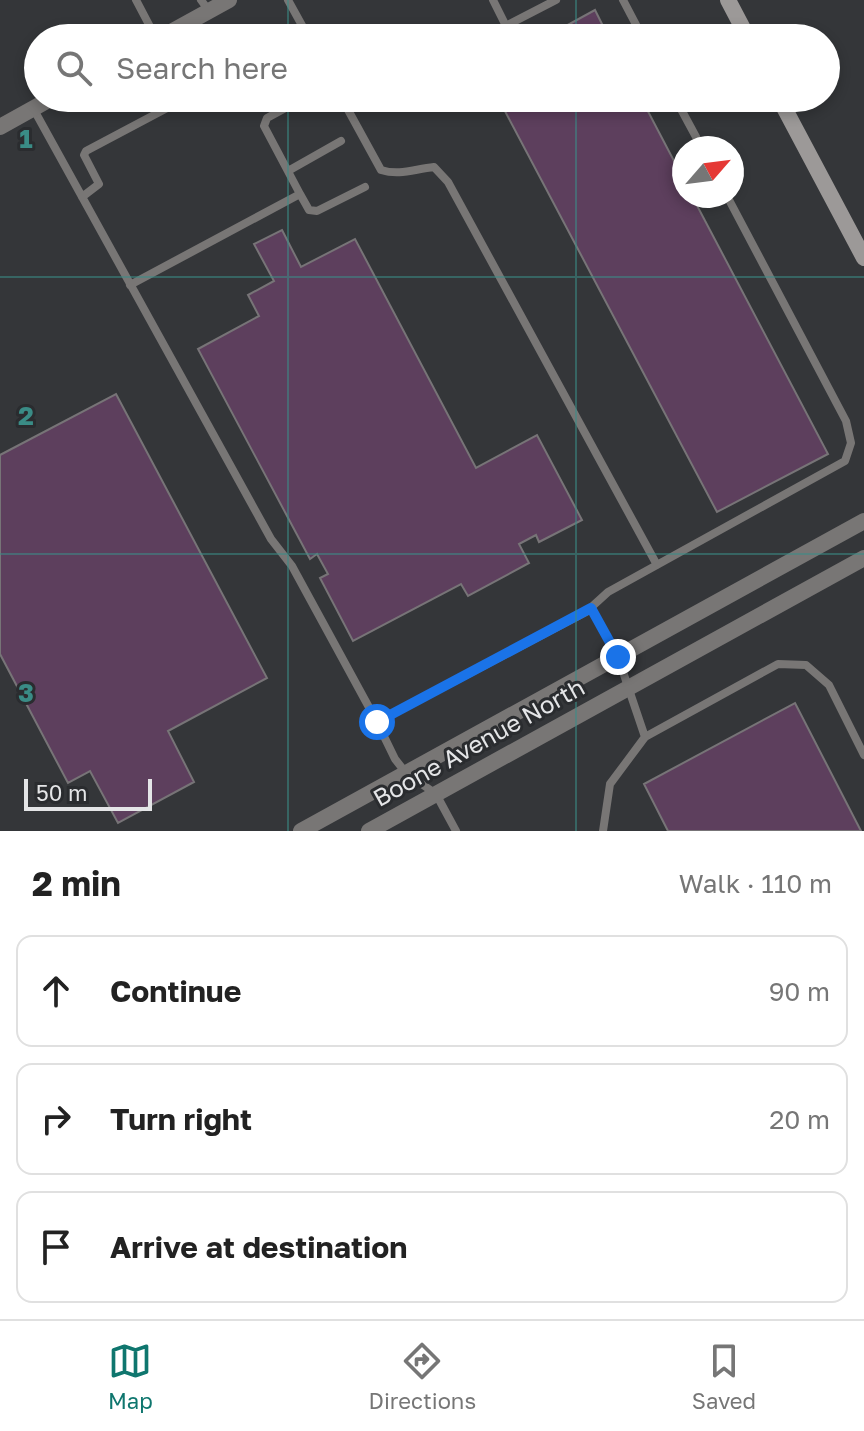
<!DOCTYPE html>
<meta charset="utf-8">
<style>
body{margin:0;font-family:"Golos Text",sans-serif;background:#f6f6f6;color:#222}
.compass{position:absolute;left:672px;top:136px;width:72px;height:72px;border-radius:50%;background:#fff;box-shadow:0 4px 12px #0003;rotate:62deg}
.scale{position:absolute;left:24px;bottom:20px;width:128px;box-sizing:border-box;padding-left:8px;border:4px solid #e4e5e7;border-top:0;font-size:22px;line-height:28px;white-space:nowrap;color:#e4e5e7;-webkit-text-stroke:6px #2a2c2f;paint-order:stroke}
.stop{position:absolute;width:24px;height:24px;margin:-18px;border:6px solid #1a73e8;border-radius:50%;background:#fff}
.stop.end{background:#1a73e8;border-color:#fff;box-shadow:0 2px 8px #0008}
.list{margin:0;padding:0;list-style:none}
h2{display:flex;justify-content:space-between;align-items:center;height:104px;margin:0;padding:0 32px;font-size:34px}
h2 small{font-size:26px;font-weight:400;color:#767676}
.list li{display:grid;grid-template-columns:52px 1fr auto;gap:24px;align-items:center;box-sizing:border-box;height:112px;margin:0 16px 16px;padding:0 16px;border:2px solid #e0e0e0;border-radius:16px}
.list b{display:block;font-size:30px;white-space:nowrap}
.list em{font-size:26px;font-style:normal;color:#767676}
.icon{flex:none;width:44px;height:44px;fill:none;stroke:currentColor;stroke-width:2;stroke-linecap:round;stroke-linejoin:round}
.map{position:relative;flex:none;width:864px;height:831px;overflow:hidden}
.search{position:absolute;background:#fff;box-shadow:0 4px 12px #0003;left:24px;right:24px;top:24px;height:88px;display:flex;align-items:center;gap:20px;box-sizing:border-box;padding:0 28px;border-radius:44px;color:#767676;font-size:30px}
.sheet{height:488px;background:#fff}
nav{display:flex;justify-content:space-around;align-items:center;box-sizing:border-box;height:112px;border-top:2px solid #e0e0e0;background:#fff;font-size:22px;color:#767676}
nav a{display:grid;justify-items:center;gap:4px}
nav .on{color:#0f766e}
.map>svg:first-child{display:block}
</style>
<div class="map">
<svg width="864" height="831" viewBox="0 0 864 831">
<rect width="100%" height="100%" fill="#343639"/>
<path fill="#5d3f5d" stroke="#777477" stroke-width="2" d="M595,10L609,38H544Z
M498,98H641L684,180V196H692L828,454L717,512Z
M282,230L301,267L355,239L476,468L537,435L582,520L539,542L536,535L519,544L529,563L468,596L461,584L353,641L320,578L328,574L317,554L310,559L198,349L259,316L248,295L274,281L254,244Z
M116,394L267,678L168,731L194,782L118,823L90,771L68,783L0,654V455Z
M795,703L861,831H668L644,784Z"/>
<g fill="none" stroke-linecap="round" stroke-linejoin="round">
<path stroke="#787675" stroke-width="8" d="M136,0L156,38
M201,0L209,11
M288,0L309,38
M493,0L506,26
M623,0L643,38
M482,38L556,0
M341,98L347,108L366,98
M675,98L702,148
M33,108L271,539L292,566L377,722L586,612L608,592L845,461L851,443L846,421L727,196
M347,108L381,170C400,176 414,169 434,167L448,182L657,565
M288,171L341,141
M300,194L264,126L267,118L304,98
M82,197L99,184L84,155L86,151L186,98
M130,285L300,194L309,210L317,211L365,187
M591,608L618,657L645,737
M377,722L395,759L406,773L436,794L456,831
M603,831L610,784L645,737L778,664L806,665L829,685L864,755"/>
<path stroke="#787675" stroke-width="16" d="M160,38L229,0
M0,127L52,98
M301,831L864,521
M369,831L864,558"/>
<path stroke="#9c9998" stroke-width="16" d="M728,0L748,38
M779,98L864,258"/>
</g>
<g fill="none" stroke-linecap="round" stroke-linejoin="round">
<path stroke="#1a73e8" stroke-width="10" d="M377,722L591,608L618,657"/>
</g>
<path fill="none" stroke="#3a8c86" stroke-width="2" stroke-opacity="0.55" d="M288,0V38M576,0V38M288,98V831M576,98V831M0,277H864M0,554H864"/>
<g text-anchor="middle" stroke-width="6" stroke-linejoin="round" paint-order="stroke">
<g font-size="24" fill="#e4e5e7" stroke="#2a2c2f">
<text transform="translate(479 743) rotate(-29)" y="8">Boone Avenue North</text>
</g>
</g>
<g font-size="26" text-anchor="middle" font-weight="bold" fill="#3a8c86" stroke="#2a2c2f" stroke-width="6" stroke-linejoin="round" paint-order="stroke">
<text x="26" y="148">1</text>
<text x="26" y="425">2</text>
<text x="26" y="702">3</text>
</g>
</svg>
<svg class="compass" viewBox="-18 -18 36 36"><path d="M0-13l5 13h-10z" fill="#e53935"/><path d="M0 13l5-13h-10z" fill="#767676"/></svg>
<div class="scale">50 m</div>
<div class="stop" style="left:377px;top:722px"></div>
<div class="stop end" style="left:618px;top:657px"></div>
<div class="search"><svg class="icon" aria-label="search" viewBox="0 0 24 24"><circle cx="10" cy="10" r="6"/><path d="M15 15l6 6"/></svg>Search here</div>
</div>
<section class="sheet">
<h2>2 min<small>Walk · 110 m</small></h2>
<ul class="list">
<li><svg class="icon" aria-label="ahead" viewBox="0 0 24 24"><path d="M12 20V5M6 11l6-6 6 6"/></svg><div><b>Continue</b></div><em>90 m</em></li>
<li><svg class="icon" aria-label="right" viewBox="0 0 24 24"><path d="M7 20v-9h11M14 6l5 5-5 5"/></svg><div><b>Turn right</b></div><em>20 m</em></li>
<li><svg class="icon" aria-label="arrive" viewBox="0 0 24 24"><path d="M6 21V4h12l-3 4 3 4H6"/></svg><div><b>Arrive at destination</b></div></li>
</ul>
</section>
<nav>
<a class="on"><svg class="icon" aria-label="map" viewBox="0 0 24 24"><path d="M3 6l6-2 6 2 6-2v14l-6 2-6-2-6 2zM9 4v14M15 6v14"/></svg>Map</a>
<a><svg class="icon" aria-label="directions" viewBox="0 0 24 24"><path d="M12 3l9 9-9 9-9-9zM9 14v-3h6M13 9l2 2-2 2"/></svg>Directions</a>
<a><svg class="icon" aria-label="saved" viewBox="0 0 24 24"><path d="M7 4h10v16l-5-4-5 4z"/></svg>Saved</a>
</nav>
